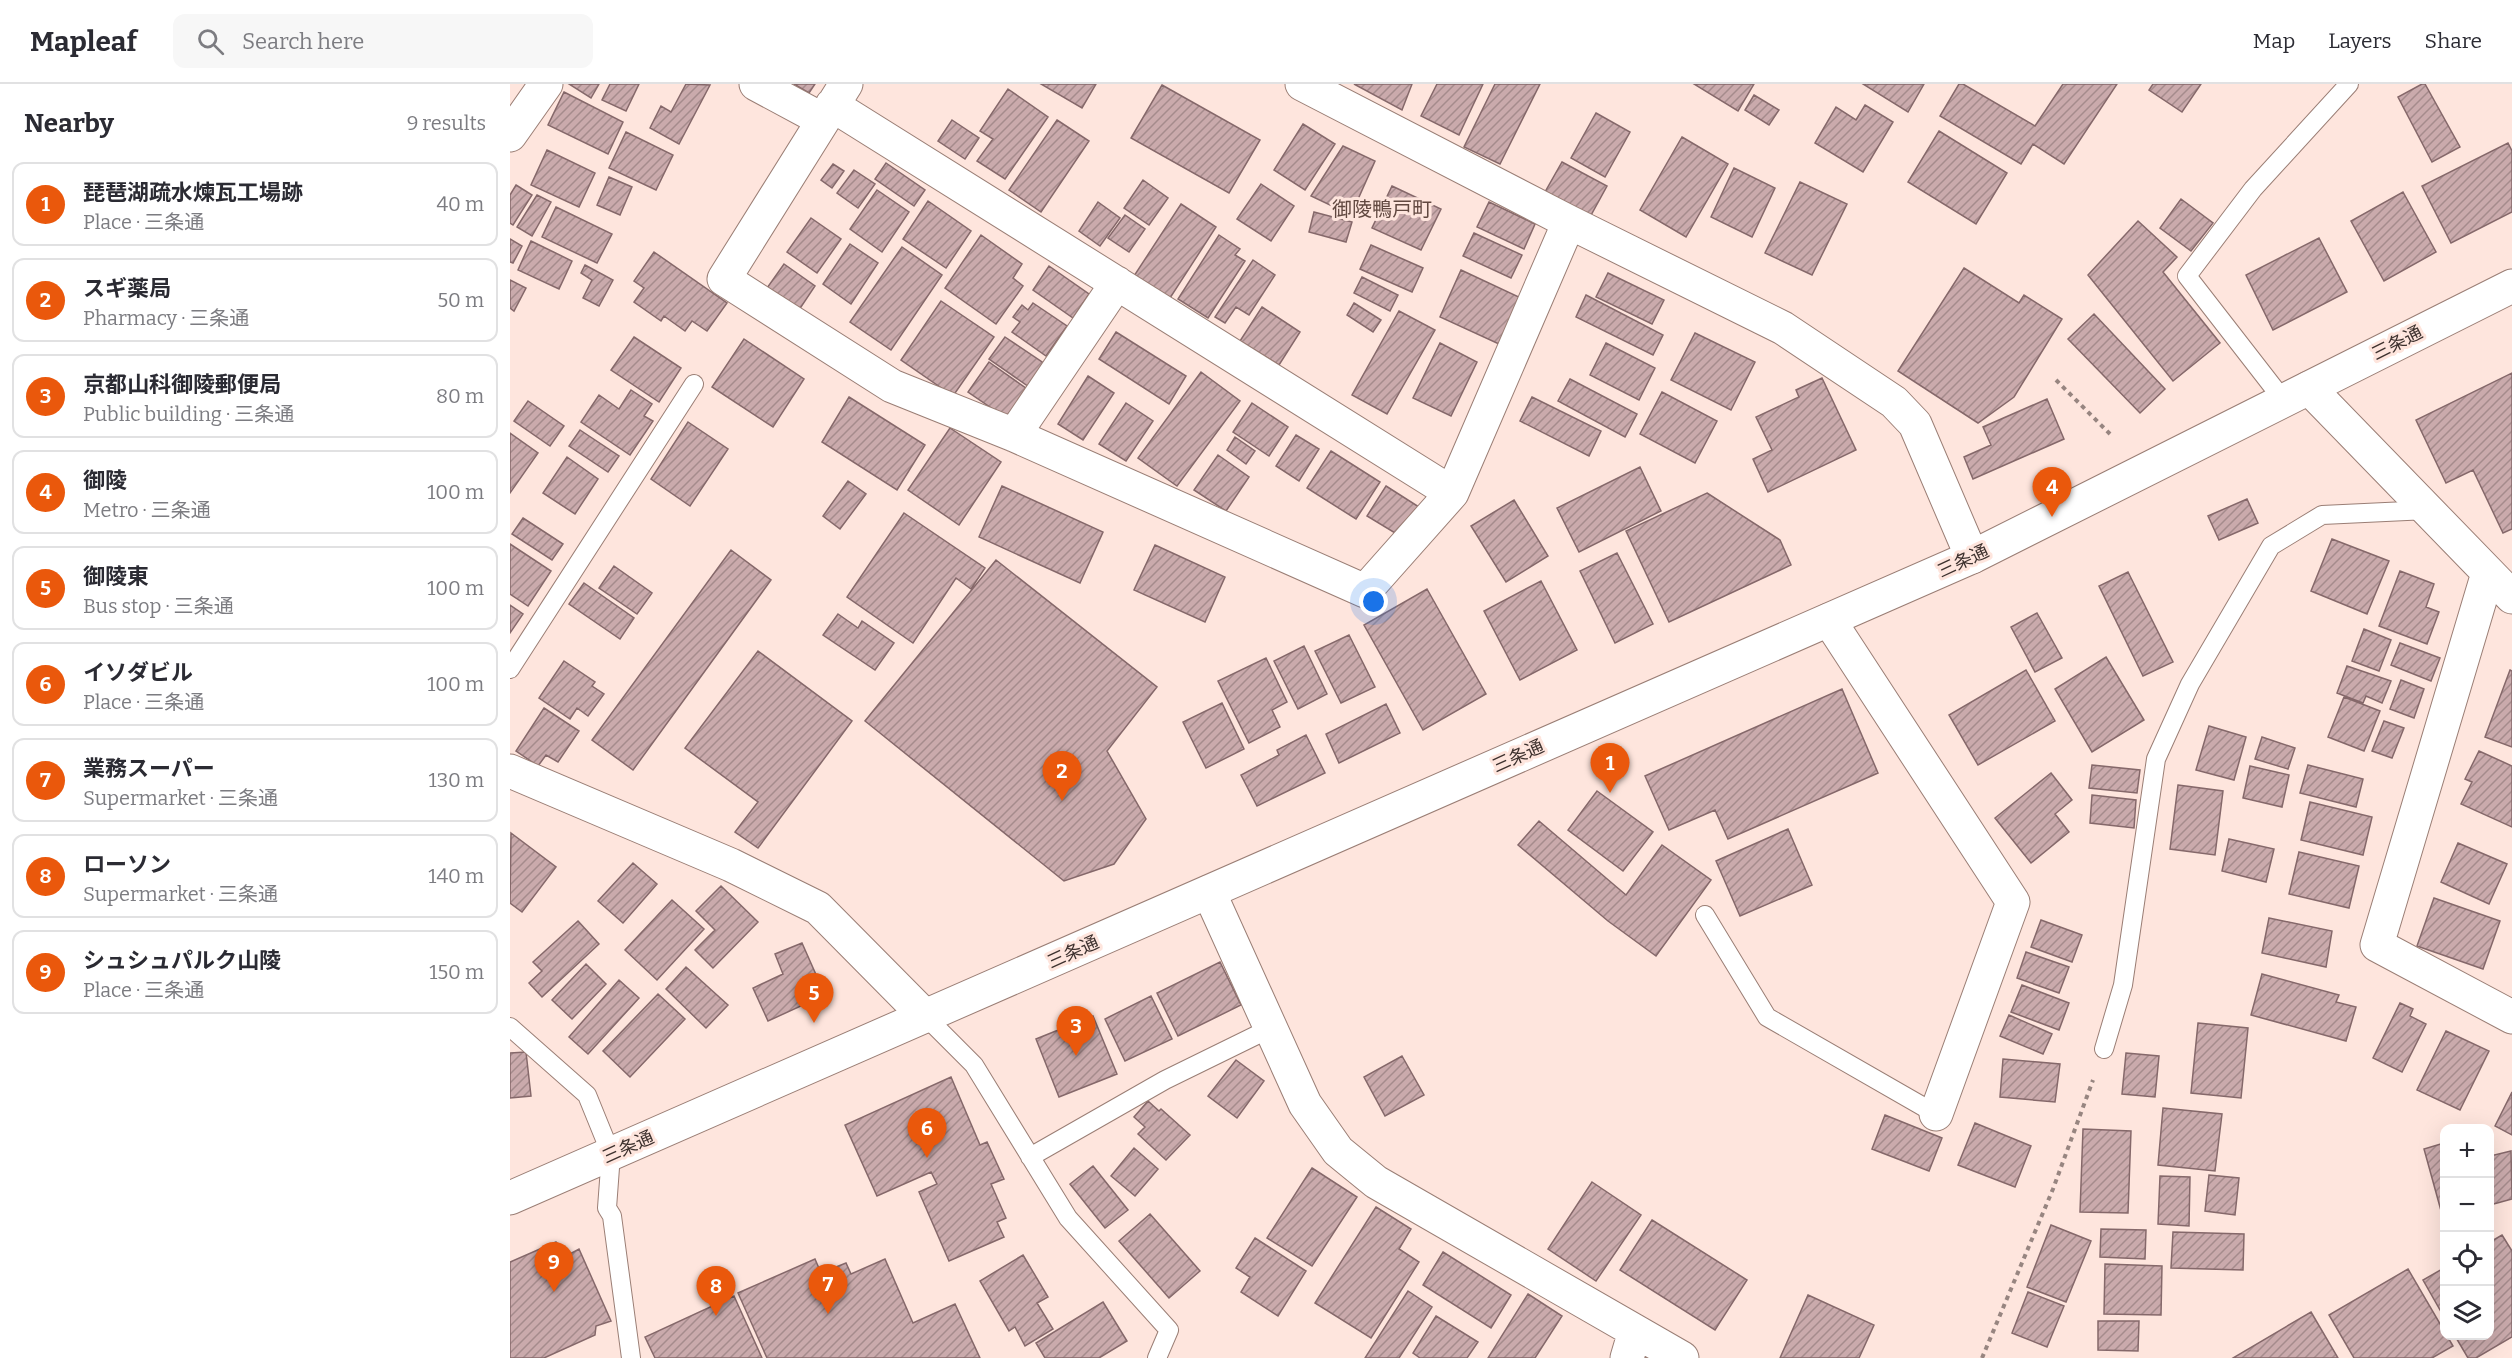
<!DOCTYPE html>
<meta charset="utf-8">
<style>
body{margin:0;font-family:Bitter,"Noto Sans JP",serif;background:#f7f7f7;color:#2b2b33}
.controls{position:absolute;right:18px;bottom:18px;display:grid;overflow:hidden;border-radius:12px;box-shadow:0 6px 24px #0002}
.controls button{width:54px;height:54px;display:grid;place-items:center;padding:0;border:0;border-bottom:2px solid #e1e1e2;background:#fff;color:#2b2b33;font:30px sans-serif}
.you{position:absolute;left:864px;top:518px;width:21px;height:21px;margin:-15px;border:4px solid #fff;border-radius:50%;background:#1a73e8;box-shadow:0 0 0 9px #1a73e833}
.badge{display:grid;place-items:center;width:39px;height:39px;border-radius:50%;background:#ea580c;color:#fff;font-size:20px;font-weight:700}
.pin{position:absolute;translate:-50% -50px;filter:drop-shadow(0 2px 3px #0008)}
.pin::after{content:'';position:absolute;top:32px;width:21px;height:18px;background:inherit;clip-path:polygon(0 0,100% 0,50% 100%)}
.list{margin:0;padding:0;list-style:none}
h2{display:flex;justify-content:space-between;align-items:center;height:78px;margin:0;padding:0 24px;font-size:26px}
h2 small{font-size:20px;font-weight:400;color:#7c7c81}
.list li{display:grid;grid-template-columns:39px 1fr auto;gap:18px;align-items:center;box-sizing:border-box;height:84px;margin:0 12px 12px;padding:0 12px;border:2px solid #e1e1e2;border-radius:12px}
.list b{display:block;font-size:22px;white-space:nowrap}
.list p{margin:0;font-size:20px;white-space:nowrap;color:#7c7c81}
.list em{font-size:20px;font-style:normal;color:#7c7c81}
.icon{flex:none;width:33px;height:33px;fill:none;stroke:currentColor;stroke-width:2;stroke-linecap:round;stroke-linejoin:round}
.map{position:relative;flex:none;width:2002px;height:1274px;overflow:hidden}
header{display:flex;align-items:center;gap:36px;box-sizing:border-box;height:84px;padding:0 30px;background:#fff;border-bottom:2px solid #e1e1e2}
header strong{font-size:28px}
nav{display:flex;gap:33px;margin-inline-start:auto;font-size:21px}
.search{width:420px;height:54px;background:#f7f7f7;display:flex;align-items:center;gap:15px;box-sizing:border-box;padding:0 21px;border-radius:12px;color:#7c7c81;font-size:22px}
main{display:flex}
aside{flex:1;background:#fff}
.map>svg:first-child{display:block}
</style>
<header>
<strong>Mapleaf</strong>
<div class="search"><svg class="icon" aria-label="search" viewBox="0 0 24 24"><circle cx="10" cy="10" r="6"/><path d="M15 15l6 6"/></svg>Search here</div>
<nav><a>Map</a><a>Layers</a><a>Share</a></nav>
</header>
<main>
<aside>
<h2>Nearby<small>9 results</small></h2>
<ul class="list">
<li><span class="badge">1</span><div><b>琵琶湖疏水煉瓦工場跡</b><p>Place · 三条通</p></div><em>40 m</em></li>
<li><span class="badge">2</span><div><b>スギ薬局</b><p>Pharmacy · 三条通</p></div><em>50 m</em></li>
<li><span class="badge">3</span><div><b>京都山科御陵郵便局</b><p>Public building · 三条通</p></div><em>80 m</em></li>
<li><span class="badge">4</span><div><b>御陵</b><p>Metro · 三条通</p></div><em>100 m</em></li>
<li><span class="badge">5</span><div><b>御陵東</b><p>Bus stop · 三条通</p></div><em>100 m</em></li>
<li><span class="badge">6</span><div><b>イソダビル</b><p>Place · 三条通</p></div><em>100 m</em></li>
<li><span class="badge">7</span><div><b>業務スーパー</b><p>Supermarket · 三条通</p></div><em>130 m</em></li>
<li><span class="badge">8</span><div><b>ローソン</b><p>Supermarket · 三条通</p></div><em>140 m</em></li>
<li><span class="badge">9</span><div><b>シュシュパルク山陵</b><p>Place · 三条通</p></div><em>150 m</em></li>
</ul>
</aside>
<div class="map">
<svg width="2002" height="1274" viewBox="0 0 2002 1274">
<defs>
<pattern id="building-hatch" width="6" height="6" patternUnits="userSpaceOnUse" patternTransform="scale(1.5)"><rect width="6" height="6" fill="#caaaac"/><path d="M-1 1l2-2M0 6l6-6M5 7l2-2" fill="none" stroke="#a58b8c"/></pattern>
</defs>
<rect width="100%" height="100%" fill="#fee5dd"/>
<path fill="url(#building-hatch)" stroke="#85686a" stroke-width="1.5" d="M59,0H89L81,14Z
M100,0H129L116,27L92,16Z
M176,0L200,1L169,60L140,44L151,22L161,28Z
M284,0H305L299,9Z
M531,0H586L572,24Z
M844,0H902L892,26Z
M927,0H973L949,51L911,32Z
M985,0H1030L990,80L954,63Z
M1184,0H1244L1228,27Z
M1353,0H1414L1398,28Z
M1449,0H1453L1525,42L1553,0H1607L1554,80L1523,60L1511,80L1430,32Z
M1643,0H1691L1672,28L1639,6Z
M1912,0H1915L1950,63L1922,78L1888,13Z
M652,1L750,56L719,109L621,54Z
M498,5L538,33L495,95L467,77L483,55L470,47Z
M54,8L113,38L98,70L38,41Z
M1244,11L1269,26L1259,41L1235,26Z
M1355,21L1383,38L1353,88L1305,59L1326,23L1346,36Z
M1086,29L1120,48L1095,93L1061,74Z
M442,36L469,54L455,75L428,57Z
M547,36L579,57L531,128L499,106Z
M793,40L825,60L795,106L764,86Z
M1429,47L1497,89L1466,140L1398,98Z
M116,48L163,71L146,106L99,84Z
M1172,53L1218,80L1176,153L1130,126Z
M1998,59L2002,67V128L1941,159L1912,102Z
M833,62L865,77L841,131L801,112Z
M37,66L85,89L69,123L21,101Z
M1052,78L1097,102L1080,133L1035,108Z
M376,79L415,106L404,122L365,95Z
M323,80L334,87L322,104L311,96Z
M1224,84L1265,104L1242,153L1201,133Z
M344,86L365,100L348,124L327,109Z
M99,93L122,103L110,131L87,121Z
M633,96L658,114L639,141L614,124Z
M1290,98L1337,120L1302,191L1255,169Z
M751,100L784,122L761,157L727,135Z
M6,101L22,111L3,141L0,139V111Z
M882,102L931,125L911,166L862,144Z
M367,106L399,128L372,168L340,145Z
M1893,108L1926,168L1874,197L1841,137Z
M27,111L41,118L22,152L7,143Z
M1671,115L1703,139L1681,167L1650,144Z
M418,117L461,147L436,184L393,155Z
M588,118L610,134L590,162L569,147Z
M979,118L1025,140L1014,165L967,143Z
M671,120L706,143L660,214L624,192Z
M46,123L102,150L87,179L32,153Z
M804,128L842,138L836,158L799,148Z
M615,131L635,145L619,168L598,154Z
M301,134L331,155L307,189L277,168Z
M1628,137L1667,173L1653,188L1710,259L1663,297L1578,191Z
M964,149L1012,171L1001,194L953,172Z
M471,151L512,180L503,194L513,202L486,240L435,204Z
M709,151L730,165L725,171L735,177L698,234L668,215Z
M1809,154L1837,208L1763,246L1736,191Z
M0,155L12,162L3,179L0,178Z
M21,157L62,177L49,205L8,186Z
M340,160L368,179L341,220L313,200Z
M861,161L913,184L902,208L850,185Z
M392,163L432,191L381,266L340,238Z
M144,168L217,219L197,247L182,237L175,247L154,232L151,237L124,218L134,204L124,197Z
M743,176L765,191L739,231L726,223L715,239L705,233Z
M274,180L305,202L289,226L257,204Z
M75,181L103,196L89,222L73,214L82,196L71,189Z
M539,182L579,210L563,234L523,206Z
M1454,184L1509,219L1514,211L1552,235L1504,313L1468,339L1388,287Z
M951,186L1011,214L989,260L930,233Z
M1098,189L1154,216L1142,240L1086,213Z
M852,193L888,211L880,227L844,209Z
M0,196L16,204L4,227L0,224Z
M1076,211L1153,251L1143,271L1066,233Z
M431,217L484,253L443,312L391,276Z
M523,219L557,242L536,272L502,248L510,238L503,233L512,221L518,226Z
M844,219L871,236L863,248L837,231Z
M752,223L790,248L769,281L730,257Z
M889,227L925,246L877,330L842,311Z
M1584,230L1655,305L1630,329L1558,255Z
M606,248L676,292L659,320L589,275Z
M1185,249L1245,278L1221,326L1161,296Z
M124,253L171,284L149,318L101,286Z
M495,253L538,282L522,305L479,275Z
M234,255L294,295L263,343L202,303Z
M930,259L967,278L941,332L903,314Z
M1096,259L1145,284L1129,316L1080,291Z
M479,278L520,307L496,334L458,308Z
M691,288L730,317L667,402L628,374Z
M2002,289V445L1993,449L1963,386L1936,399L1906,336Z
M578,292L604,309L573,356L548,340Z
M1312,294L1346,366L1258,408L1243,375L1262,366L1246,333L1289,313L1286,306Z
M1060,295L1127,330L1115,353L1048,317Z
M121,306L142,320L134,332L143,337L120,371L71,338L89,311L109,325Z
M1152,308L1207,337L1185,379L1130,350Z
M339,313L415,361L387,406L312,358Z
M1022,313L1091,347L1079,372L1010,337Z
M1537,315L1554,355L1463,395L1454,373L1481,361L1473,343Z
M18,317L54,342L40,362L4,337Z
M616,319L643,337L616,377L589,360Z
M742,319L778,343L759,372L723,348Z
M178,338L218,365L180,422L141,395Z
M440,344L491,378L449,441L398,406Z
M70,346L109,372L98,388L59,362Z
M0,349L28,369L0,409Z
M786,351L809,365L789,397L766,382Z
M725,353L745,367L736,380L717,366Z
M821,367L870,398L846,435L797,404Z
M708,371L739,393L716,427L684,406Z
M57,373L88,395L65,430L33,409Z
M1130,383L1151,427L1069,468L1047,424Z
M338,397L356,410L330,445L313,432Z
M492,402L593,448L570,499L469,453Z
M876,402L909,423L890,452L857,432Z
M1197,409L1270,456L1281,481L1159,538L1116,447Z
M1737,415L1748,439L1709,456L1698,432Z
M1004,416L1038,472L996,498L961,442Z
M394,429L475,484L461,505L446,494L403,559L337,513Z
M13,434L53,460L42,476L2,450Z
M1822,455L1879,477L1857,530L1801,507Z
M0,460L41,487L18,522L0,510Z
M645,461L715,493L695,538L624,506Z
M221,466L261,496L123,686L82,656Z
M1107,469L1143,540L1105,559L1070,487Z
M486,476L647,603L597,667L636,735L604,780L554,797L355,637Z
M104,482L142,509L127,530L89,504Z
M1890,487L1924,500L1916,523L1929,528L1917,560L1869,542Z
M1618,488L1663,578L1633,592L1589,502Z
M1031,497L1067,566L1010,596L974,527Z
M74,499L124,534L110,555L59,520Z
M917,505L976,610L913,646L854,541Z
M0,521L13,530L0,549Z
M1527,529L1552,574L1525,588L1501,543Z
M328,530L348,544L352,537L384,559L365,586L313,551Z
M1854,545L1881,556L1869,587L1842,577Z
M839,551L865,603L831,619L805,567Z
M1890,559L1930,574L1921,597L1881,581Z
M794,562L817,610L788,625L764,577Z
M248,567L342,637L248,764L225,748L248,718L175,664Z
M1596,573L1634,636L1582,668L1545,605Z
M756,574L777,618L762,626L770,643L739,659L708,597Z
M54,577L85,598L82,602L94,610L78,632L67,624L60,635L29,614Z
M1837,582L1881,597L1872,619L1856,612L1853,619L1827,609Z
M1516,586L1545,637L1468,681L1439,631Z
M2000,586L2002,587V663L1975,653Z
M1891,596L1914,605L1904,634L1880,625Z
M1332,605L1368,689L1218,755L1205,726L1159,746L1135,692Z
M1834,613L1870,627L1854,667L1818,653Z
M712,619L734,665L696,684L673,638Z
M876,620L890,649L829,679L816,650Z
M34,624L69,647L48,678L36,671L28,682L6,667Z
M1874,637L1894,644L1882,674L1862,667Z
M1699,642L1736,653L1724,696L1686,686Z
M796,651L815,689L747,722L731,691L769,671L767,666Z
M1752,653L1785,664L1778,685L1745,675Z
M1969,667L2002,682V743L1951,720L1962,698L1955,695Z
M1582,681L1630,686L1627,709L1579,704Z
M1798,681L1853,695L1846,723L1790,709Z
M1740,682L1779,691L1772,723L1733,714Z
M1541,689L1562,716L1545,730L1559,748L1521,779L1485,734Z
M1668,701L1713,707L1705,771L1660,765Z
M1087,707L1143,748L1113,787L1058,746Z
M1582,711L1626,716L1624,744L1580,739Z
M1800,718L1862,733L1853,771L1791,756Z
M1029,737L1116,811L1152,761L1201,796L1146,872L1098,837L1008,761Z
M1278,745L1302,801L1230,832L1206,777Z
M1,749L46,783L12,828L0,819Z
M1719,755L1764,765L1756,798L1712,787Z
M1948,759L1997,780L1979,820L1931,798Z
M1789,768L1849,782L1839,824L1779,810Z
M123,779L147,800L113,839L88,817Z
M211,802L248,838L203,884L185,866L205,846L186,827Z
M1924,814L1990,837L1973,885L1907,862Z
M162,816L194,845L147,896L115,866Z
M1759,834L1822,847L1816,883L1752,869Z
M1531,836L1572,851L1562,878L1521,863Z
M68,837L89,860L32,913L19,899L32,887L23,878Z
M292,859L315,911L258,937L243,904L273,890L265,870Z
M1516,868L1559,883L1549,909L1507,894Z
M710,878L731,921L668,952L647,909Z
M76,880L96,900L62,935L42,916Z
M176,883L218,921L196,944L156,905Z
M1752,890L1829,911L1826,918L1846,923L1836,957L1741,931Z
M109,896L129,914L78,970L59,953Z
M1512,901L1559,919L1549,946L1501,928Z
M148,910L175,935L120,993L93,967Z
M641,912L662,955L615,977L595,935Z
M1890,919L1903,925L1900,932L1916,940L1892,988L1863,974Z
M1499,931L1542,950L1533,970L1490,952Z
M583,932L607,990L549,1013L526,955Z
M1688,939L1738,944L1731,1014L1681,1009Z
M1936,947L1979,967L1950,1026L1907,1006Z
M16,968L21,1012L0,1014V969Z
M1616,969L1649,972L1645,1013L1612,1010Z
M892,972L914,1011L875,1032L854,993Z
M1493,975L1550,980L1545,1018L1490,1013Z
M726,976L754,997L727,1034L698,1012Z
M441,993L470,1061L477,1058L494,1095L481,1100L496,1134L487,1138L494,1153L439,1177L409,1108L427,1100L421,1088L367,1112L335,1041Z
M2002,1008V1051L1985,1042Z
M638,1017L649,1027L651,1025L680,1051L656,1076L628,1050L635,1043L624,1033Z
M1653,1024L1712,1030L1705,1087L1648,1081Z
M1375,1031L1432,1054L1419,1087L1362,1065Z
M1465,1039L1521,1062L1505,1103L1448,1081Z
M1573,1045L1621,1047L1618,1129L1570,1128Z
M1934,1059V1134H1933L1914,1065Z
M624,1064L648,1085L625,1112L601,1092Z
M2001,1067L2002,1115L1980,1121V1072Z
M583,1082L618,1126L595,1144L560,1100Z
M802,1084L847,1113L802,1182L757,1154Z
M1699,1091L1729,1094L1725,1131L1695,1127Z
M1650,1092L1680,1093L1679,1142L1648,1140Z
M1082,1098L1131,1131L1086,1197L1038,1165Z
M866,1123L901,1145L889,1165L909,1178L861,1254L805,1219Z
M640,1130L690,1187L659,1214L609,1157Z
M1142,1136L1237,1196L1205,1246L1110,1186Z
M1541,1141L1581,1157L1556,1218L1517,1203Z
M1591,1145L1636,1146L1635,1175L1590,1173Z
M1663,1148L1734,1150L1733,1186L1661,1184Z
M1992,1151L2002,1167V1253L1966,1274H1958L1945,1252H1980V1158Z
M745,1154L796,1187L768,1232L731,1208L740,1193L726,1184Z
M46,1158L58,1171L69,1165L101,1237L86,1242L85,1251L34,1274H0V1178Z
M933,1168L1001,1211L981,1244L913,1201Z
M513,1171L538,1213L527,1219L543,1245L515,1262L505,1243L499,1247L470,1197Z
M305,1175L311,1189L336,1179L341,1190L375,1175L403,1239L445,1220L470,1274H257L228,1209Z
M1595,1180L1652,1182L1651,1231L1594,1230Z
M1934,1184V1233L1913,1196Z
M1898,1185L1943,1262L1922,1274H1844L1819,1231Z
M898,1207L922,1223L889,1274H855Z
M1518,1208L1554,1222L1537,1263L1502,1249Z
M1018,1210L1052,1232L1025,1274H978Z
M1298,1211L1364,1241L1349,1274H1270Z
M224,1212L252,1274H145L135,1253Z
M593,1218L617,1257L589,1274H535L526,1259Z
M1801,1228L1828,1274H1723Z
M926,1232L968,1258L957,1274H910L903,1269Z
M1588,1237H1629L1628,1267L1588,1266Z"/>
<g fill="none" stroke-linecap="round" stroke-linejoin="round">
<defs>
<path id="service" d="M1774,317L1677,192L1743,105L1839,0
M0,585L184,300
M1195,831L1257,933L1426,1030
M415,932L464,981L558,1134L659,1246L647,1274
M0,943L77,1011L101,1070L97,1124L102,1132L121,1274
M1594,965L1613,901L1646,675L1680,600L1761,462L1812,431L1918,426
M520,1073L655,996L761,944"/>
<path id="minor" d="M246,0L313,36
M336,0L214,195L382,302L504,351L855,507L942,409L1059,138
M792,0L1059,138L1273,244L1384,318L1405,340L1462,473
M322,21L942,409
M0,51L36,0
M1799,304L2002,513
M504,351L607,199
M1978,489L1867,861L2002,933
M1319,536L1503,818L1426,1030
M0,687L221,781L308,824L415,932
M699,808L795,1020L828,1067L866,1098L1172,1274
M1117,1274L1125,1247"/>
<path id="secondary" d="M0,1114L1462,473L2002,202"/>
</defs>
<use href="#service" stroke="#9a7e75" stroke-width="20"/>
<use href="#minor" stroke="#9a7e75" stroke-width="35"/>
<use href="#secondary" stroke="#9a7e75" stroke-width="35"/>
<path stroke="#978580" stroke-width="4" stroke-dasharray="4.5 4.5" stroke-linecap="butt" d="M1546,296L1600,350
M1472,1274L1543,1105L1583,996"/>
<use href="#service" stroke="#fff" stroke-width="18"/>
<use href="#minor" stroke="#fff" stroke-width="33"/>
<use href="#secondary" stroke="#fff" stroke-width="33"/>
</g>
<g text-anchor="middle" stroke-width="6" stroke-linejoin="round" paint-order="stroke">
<g font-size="18" fill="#3d312e" stroke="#fee5dd">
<text transform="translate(1887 259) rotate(-27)" y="6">三条通</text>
<text transform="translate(1453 477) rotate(-25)" y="6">三条通</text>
<text transform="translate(1008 672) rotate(-24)" y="6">三条通</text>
<text transform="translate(563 868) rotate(-24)" y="6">三条通</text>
<text transform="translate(118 1063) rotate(-24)" y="6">三条通</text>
</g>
<g font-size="20" fill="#614840" stroke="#fee5dd">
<text x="872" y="132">御陵鴨戸町</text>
</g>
</g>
</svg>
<div class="controls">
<button>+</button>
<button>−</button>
<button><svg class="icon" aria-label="locate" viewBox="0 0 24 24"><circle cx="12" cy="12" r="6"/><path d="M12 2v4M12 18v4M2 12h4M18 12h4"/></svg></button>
<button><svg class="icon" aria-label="layers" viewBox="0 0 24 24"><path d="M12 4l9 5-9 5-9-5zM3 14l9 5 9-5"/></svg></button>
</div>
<div class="you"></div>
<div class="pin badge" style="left:1100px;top:709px">1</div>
<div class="pin badge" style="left:552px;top:717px">2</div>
<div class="pin badge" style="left:566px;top:972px">3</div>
<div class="pin badge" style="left:1542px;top:433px">4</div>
<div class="pin badge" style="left:304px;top:939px">5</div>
<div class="pin badge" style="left:417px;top:1074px">6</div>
<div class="pin badge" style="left:318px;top:1230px">7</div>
<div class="pin badge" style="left:206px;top:1232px">8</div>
<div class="pin badge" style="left:44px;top:1208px">9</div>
</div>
</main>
